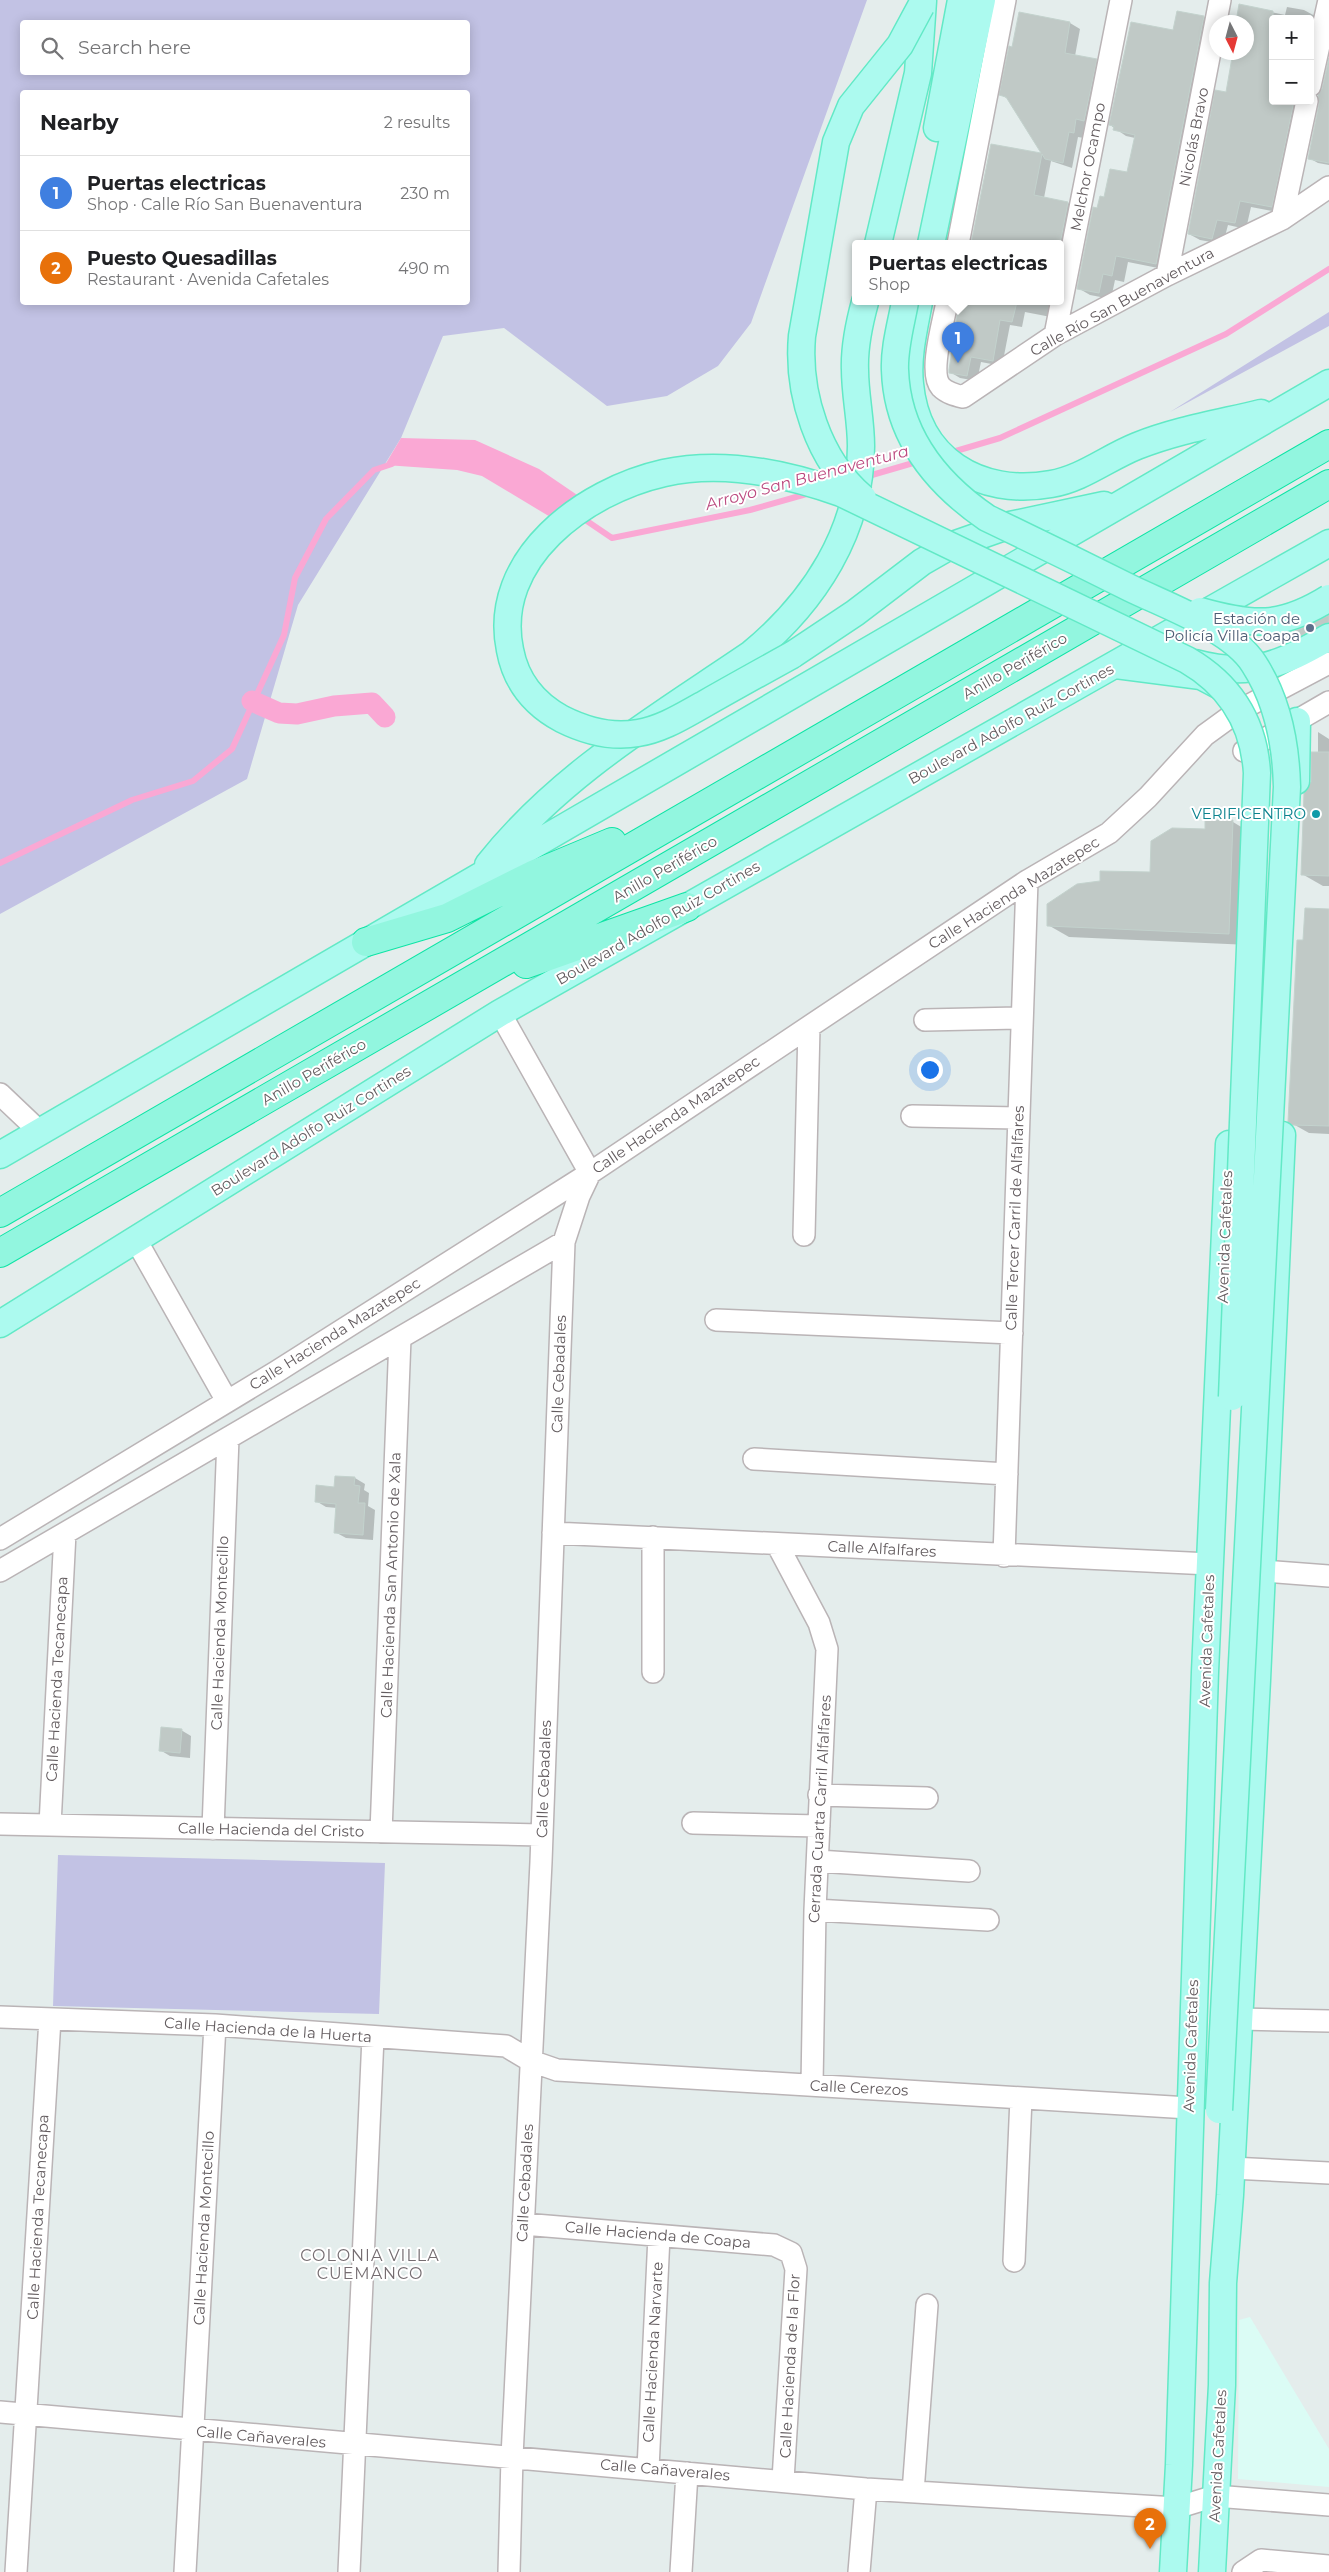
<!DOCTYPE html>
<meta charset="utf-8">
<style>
body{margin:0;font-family:Montserrat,sans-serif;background:#f2f2f2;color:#202124}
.controls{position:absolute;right:15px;top:15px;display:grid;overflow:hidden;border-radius:5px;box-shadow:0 2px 12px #0003}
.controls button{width:45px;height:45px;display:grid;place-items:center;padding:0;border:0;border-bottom:1px solid #e0e0e0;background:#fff;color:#202124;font:25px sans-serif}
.compass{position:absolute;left:1209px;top:15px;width:45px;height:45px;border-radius:50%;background:#fff;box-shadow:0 2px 12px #0003;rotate:174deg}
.you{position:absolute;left:929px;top:1069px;width:18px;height:18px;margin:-12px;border:4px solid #fff;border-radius:50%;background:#1a73e8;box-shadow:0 0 0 8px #1a73e833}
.badge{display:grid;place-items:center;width:32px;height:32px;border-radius:50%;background:#d93025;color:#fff;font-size:16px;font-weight:700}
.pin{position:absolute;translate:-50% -41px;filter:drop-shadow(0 1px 2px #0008)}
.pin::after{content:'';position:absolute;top:26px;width:18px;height:15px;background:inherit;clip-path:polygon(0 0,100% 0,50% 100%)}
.popup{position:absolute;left:852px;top:240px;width:212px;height:65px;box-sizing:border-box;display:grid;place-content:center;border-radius:5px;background:#fff;filter:drop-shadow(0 1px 4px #0005);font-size:16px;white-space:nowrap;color:#757577}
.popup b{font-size:19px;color:#202124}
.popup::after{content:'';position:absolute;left:50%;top:100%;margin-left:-10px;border:10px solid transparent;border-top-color:#fff}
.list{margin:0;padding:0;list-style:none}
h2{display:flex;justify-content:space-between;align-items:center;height:65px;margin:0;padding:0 20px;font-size:21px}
h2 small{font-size:16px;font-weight:400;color:#757577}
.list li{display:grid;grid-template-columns:32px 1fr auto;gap:15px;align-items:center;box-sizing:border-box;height:75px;padding:0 20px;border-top:1px solid #e0e0e0}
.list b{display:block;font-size:19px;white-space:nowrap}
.list p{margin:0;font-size:16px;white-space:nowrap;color:#757577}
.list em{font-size:16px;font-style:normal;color:#757577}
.icon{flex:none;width:28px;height:28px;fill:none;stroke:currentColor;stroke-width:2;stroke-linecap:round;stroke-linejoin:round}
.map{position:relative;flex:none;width:1329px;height:2572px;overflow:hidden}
.search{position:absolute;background:#fff;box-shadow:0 2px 12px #0003;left:20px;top:20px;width:450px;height:55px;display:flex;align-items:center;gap:12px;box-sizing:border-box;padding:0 18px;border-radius:5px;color:#757577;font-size:19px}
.panel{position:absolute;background:#fff;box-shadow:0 2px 12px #0003;left:20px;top:90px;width:450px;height:215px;border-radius:5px}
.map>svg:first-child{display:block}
</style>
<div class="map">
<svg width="1329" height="2572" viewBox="0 0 1329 2572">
<rect width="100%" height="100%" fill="#e4edec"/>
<path fill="#dbfcf5" d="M1250,2317L1329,2449V2487L1238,2479L1239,2320Z"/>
<path fill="#c2c2e4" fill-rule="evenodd" d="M0,0H867L751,323L718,366L667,396L607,406L504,328L443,336L401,438L298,605L247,779L0,914ZM22,22H468V72H22ZM22,92H468V302H22Z
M1329,312V326L1170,412Z
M58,1855L385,1863L379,2014L53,2006Z"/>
<path fill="#faa8d4" d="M401,438L475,440L539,469L586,501L562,524L482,476L457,470L385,465Z"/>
<path fill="#0003" d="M1240,5L1285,15L1287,7L1304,10L1315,16L1310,40V19H1273V101H1308L1283,213L1251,207L1246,229L1228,225L1223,244L1200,240L1189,234L1227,93L1234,55L1230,52H1246V22H1237Z
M1020,13L1070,23L1080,29L1075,56L1096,60L1106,66L1084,138L1078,137L1072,168L1051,161L1044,198L1068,203L1078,209L1060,297V244H971L992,145L1044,155L1010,100L1001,95Z
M1204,17L1215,24L1168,270L1128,262L1124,282L1115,280L1111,299L1090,295L1078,288L1098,209L1128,174L1135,138L1126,136L1110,125L1174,31Z
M1329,64V165L1318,163L1309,158Z
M961,302H1060L1056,318L1025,312L1022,327L1010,325L1002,366L981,362L977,381L960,378L950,372L952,348Z
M1329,616V632L1308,643L1297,637Z
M1318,732L1329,739V886H1323L1302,874L1312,782L1318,754Z
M1233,822L1253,834L1250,945L1069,937L1048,925L1151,873L1206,830Z
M1329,910V1134L1309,1133L1293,1124L1304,942Z
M355,1478L365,1484L364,1490L369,1493L368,1506L375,1510L373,1540L346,1538L335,1532L337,1508L326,1507L316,1501Z
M181,1730L191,1736L190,1758L170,1756L160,1750Z"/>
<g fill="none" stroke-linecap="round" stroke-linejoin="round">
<path stroke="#faa8d4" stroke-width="6" d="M949,453L1000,438L1226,334L1329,269
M865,477L920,461
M581,517L612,538L750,510L810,493
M0,863L132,800L193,781L232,749L284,635L295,578L326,519L374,470L392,464"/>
<path stroke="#faa8d4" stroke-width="21" d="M252,701L279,713L297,714L334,706L372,703L385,717"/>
</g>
<path fill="#c0c9c6" stroke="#c3d2cd" d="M1239,4L1273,11V101H1294L1272,207L1240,201L1235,223L1217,220L1212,239L1188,234L1215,90L1226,92L1233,52H1246V22H1228L1229,20L1236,22Z
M1177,11L1204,16L1156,264L1116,256L1112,276L1103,274L1099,293L1077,289L1093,207L1097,208L1100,196L1104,197L1110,169L1127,172L1135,135L1113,130L1114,126L1109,125L1131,22L1173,30Z
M1019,12L1070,22L1065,53L1097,59L1084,121L1076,119L1074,133L1069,132L1063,163L1045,159L1042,154L1034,195L1068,202L1060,244H971L991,144L1041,153L1006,97L999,95L1009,46L1012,47Z
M1329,58V163L1308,159L1319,104L1318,95L1322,89Z
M959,302H1017L1012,322L1000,320L993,361L971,357L967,376L949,373V370Z
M1329,615V622L1296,638L1293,632Z
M1311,752H1329V876L1301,875L1304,793L1311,782Z
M1205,820H1233L1229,934L1047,926V904L1077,884L1100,881V871L1150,872L1151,841L1172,828L1205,829Z
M1305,908L1329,909V1126L1292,1125L1288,1122L1297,940H1303Z
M335,1476L355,1477L354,1485L360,1486L358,1503H365L363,1535L334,1533L336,1504L315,1502L316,1485L334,1487Z
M161,1727L182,1729L180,1753L159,1751Z"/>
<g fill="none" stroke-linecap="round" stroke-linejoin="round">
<defs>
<path id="minor" d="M1310,86L1329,0
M1282,219L1307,101
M958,244L1005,0
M1167,275L1220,0
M947,302C944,320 928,373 941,387C947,393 955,395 963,397L1055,335L1167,275L1282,219L1329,187
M1055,335L1121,0
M1244,751L1329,702
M500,1013L590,1173
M925,1020L1022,1018
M0,1094L40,1132
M912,1116L1019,1118
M804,1235L809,1027
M136,1240L227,1401
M716,1320L1012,1333
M754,1459L1007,1474
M553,1533L1210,1564
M0,1539L276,1372L590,1173L1027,881L1109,833L1148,797L1205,735L1238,711L1329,663
M777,1544L819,1623L827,1649L815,1910L812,2085
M1004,1556L1027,881
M0,1571L564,1242
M1263,1571L1329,1576
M653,1672V1537
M819,1795L927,1798
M693,1823L819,1826
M0,1824L541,1835
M50,1825L65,1533
M213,1829L228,1438
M381,1832L400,1338
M818,1861L969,1871
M815,1910L988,1920
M0,2017L215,2025L506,2046L531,2061L557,2070L1189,2108
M1240,2019L1329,2021
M1231,2168L1329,2173
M523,2224L774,2245L791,2253L796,2269L783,2480
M1014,2261L1021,2098
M0,2412L866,2489L1176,2508L1215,2496L1329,2505
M648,2469L659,2236
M913,2492L927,2305
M16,2572L50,2019
M185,2572L215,2025
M349,2572L373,2037
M509,2572L512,2457L541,1862L564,1242L579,1196L590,1173
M681,2572L687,2473
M859,2572L866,2489
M1243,2572L1261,2560L1329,2566"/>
<path id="major" d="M937,128L961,0
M878,244L918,73L923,1
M931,244L982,0
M919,302C914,329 907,357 910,384C917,459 979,497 1051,484C1082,479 1107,458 1137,446C1177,430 1220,423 1261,413
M792,655L855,613L922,562L950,546L1010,525L1104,505
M1195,663C1250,678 1281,665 1329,637
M1116,665L1201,676L1218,685
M1296,781L1297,721
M488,865C559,775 657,718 751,654C814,602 861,531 861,446C861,420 855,395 855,370C854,346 859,324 865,302
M0,1155L1329,383
M0,1324L500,1013L1329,543
M1173,2572L1179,2465L1205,1672L1229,1144
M1212,2572L1222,2385L1223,2283L1230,2195L1257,1680L1282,1135"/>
<path id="highway" d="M366,942L447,918L533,875L612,842
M526,964L687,907
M0,1213L1329,444
M0,1253L1329,484"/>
</defs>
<use href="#minor" stroke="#bab4b6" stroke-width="24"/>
<use href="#major" stroke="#62e9c6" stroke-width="29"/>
<use href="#highway" stroke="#0ee4a5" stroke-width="30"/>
<use href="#minor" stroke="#fff" stroke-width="21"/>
<use href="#major" stroke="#acfaef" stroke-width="26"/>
<use href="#highway" stroke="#92f6df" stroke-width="28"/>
<defs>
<path id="major-bridge" d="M905,302C901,324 894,348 895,370C897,435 936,483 987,518C1035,541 1082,564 1130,588C1167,606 1232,629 1254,664C1278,701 1286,744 1287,787L1219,2110
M863,498C818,460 797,393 802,336L836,142L851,106L900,45L921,6
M1200,611C1253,626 1281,628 1329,598
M792,655C763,671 734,687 706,703C684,715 663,729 638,733C611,738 586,731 562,719C534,704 516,682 510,650C491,559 584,491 664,473C723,460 785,473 841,493L1187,660C1230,685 1254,723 1257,773L1232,1397"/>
</defs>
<use href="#major-bridge" stroke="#62e9c6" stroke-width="29" stroke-linecap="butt"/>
<use href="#major-bridge" stroke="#acfaef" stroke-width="26"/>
</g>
<circle fill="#5c6f8a" stroke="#fff" stroke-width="2" cx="1310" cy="628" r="5"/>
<circle fill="#0f9aa8" stroke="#fff" stroke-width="2" cx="1316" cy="814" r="5"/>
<g text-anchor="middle" stroke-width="4" stroke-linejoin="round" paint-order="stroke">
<g font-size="15" fill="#635c5f" stroke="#fff">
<text transform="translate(1194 137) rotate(-79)" y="5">Nicolás Bravo</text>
<text transform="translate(1088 167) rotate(-79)" y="5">Melchor Ocampo</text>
<text transform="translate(1122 302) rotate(-29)" y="5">Calle Río San Buenaventura</text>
<text transform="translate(1015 666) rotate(-30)" y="5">Anillo Periférico</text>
<text transform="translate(1011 724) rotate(-29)" y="5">Boulevard Adolfo Ruiz Cortines</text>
<text transform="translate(665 869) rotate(-30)" y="5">Anillo Periférico</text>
<text transform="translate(1014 893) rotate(-32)" y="5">Calle Hacienda Mazatepec</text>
<text transform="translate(658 923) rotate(-30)" y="5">Boulevard Adolfo Ruiz Cortines</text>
<text transform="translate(314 1072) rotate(-30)" y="5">Anillo Periférico</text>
<text transform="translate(676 1115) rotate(-34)" y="5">Calle Hacienda Mazatepec</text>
<text transform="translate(311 1131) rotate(-32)" y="5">Boulevard Adolfo Ruiz Cortines</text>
<text transform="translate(1015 1218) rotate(-88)" y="5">Calle Tercer Carril de Alfalfares</text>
<text transform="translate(1225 1237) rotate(-88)" y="5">Avenida Cafetales</text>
<text transform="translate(335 1334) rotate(-32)" y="5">Calle Hacienda Mazatepec</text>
<text transform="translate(559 1374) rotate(-88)" y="5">Calle Cebadales</text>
<text transform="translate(882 1549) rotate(3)" y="5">Calle Alfalfares</text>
<text transform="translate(391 1585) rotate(-88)" y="5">Calle Hacienda San Antonio de Xala</text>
<text transform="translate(220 1633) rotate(-88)" y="5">Calle Hacienda Montecillo</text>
<text transform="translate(1207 1641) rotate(-88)" y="5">Avenida Cafetales</text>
<text transform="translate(57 1679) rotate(-87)" y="5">Calle Hacienda Tecanecapa</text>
<text transform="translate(544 1779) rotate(-88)" y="5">Calle Cebadales</text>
<text transform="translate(820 1809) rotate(-87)" y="5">Cerrada Cuarta Carril Alfalfares</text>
<text transform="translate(271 1830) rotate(1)" y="5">Calle Hacienda del Cristo</text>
<text transform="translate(268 2030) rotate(4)" y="5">Calle Hacienda de la Huerta</text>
<text transform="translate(1191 2046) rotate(-88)" y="5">Avenida Cafetales</text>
<text transform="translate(859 2088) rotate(3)" y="5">Calle Cerezos</text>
<text transform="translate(525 2183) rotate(-87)" y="5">Calle Cebadales</text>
<text transform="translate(38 2217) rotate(-87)" y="5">Calle Hacienda Tecanecapa</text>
<text transform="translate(204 2228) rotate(-87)" y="5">Calle Hacienda Montecillo</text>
<text transform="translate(658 2235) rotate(5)" y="5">Calle Hacienda de Coapa</text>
<text transform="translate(653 2352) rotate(-87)" y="5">Calle Hacienda Narvarte</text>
<text transform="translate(790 2366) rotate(-87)" y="5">Calle Hacienda de la Flor</text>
<text transform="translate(261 2437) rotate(5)" y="5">Calle Cañaverales</text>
<text transform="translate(1218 2456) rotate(-87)" y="5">Avenida Cafetales</text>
<text transform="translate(665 2470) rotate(5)" y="5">Calle Cañaverales</text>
</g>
<g font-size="15" fill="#4e5e75" stroke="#fff" text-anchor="end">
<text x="1300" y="624">Estación de<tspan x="1300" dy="17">Policía Villa Coapa</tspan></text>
</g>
<g font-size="15" fill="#0d838f" stroke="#fff" text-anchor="end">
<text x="1306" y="819">VERIFICENTRO</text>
</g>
<g font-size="16" font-style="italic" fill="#bc4b80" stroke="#fff">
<text transform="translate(807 477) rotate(-15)" y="6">Arroyo San Buenaventura</text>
</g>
<g font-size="16" letter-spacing="1" fill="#756d71" stroke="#fff">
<text x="370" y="2261">COLONIA VILLA<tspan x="370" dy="18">CUEMANCO</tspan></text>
</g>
</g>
</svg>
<div class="controls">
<button>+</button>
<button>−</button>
</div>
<svg class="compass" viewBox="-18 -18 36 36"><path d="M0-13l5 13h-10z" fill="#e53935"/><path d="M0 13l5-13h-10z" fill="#757577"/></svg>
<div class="you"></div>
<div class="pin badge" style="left:958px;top:363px;background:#3f7fe0">1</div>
<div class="popup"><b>Puertas electricas</b>Shop</div>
<div class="pin badge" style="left:1150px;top:2549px;background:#e8710a">2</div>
<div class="search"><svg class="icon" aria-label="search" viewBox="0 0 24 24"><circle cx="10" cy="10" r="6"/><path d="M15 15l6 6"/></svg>Search here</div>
<section class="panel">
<h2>Nearby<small>2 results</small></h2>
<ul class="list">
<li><span class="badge" style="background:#3f7fe0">1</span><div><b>Puertas electricas</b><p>Shop · Calle Río San Buenaventura</p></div><em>230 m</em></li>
<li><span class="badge" style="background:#e8710a">2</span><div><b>Puesto Quesadillas</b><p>Restaurant · Avenida Cafetales</p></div><em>490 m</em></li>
</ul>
</section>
</div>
